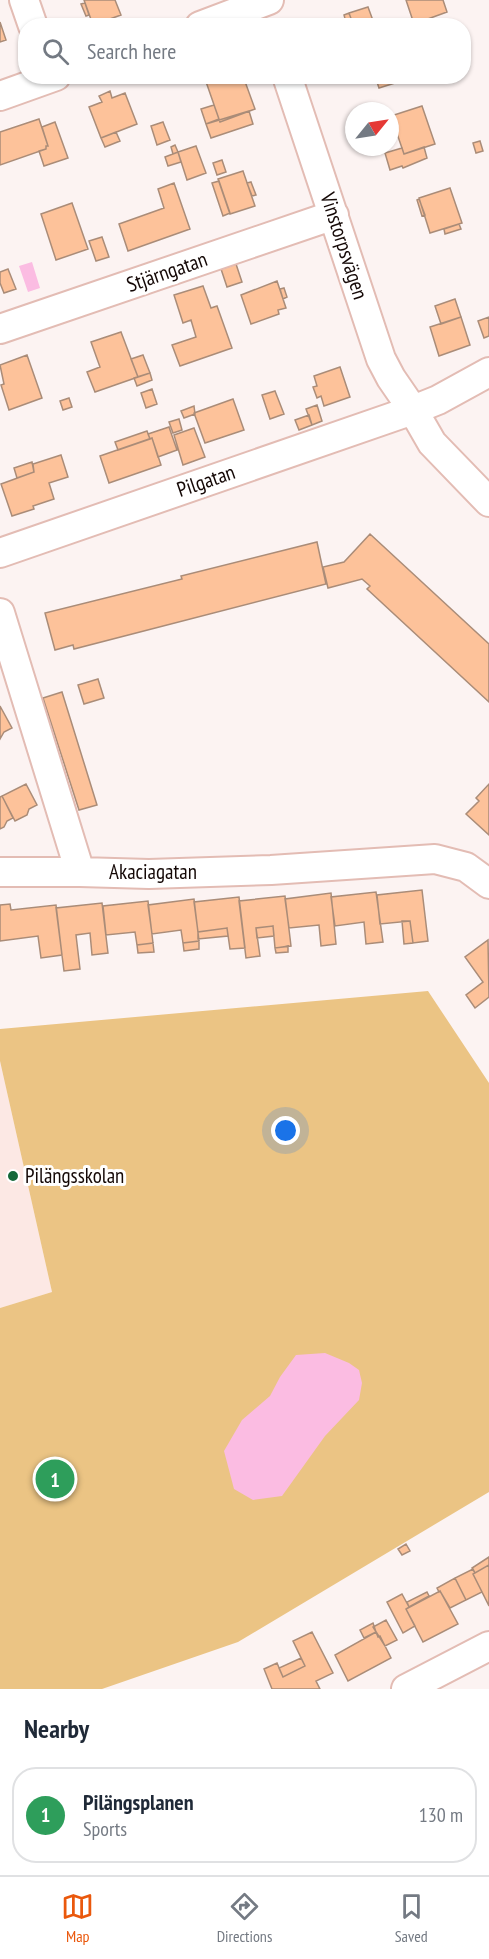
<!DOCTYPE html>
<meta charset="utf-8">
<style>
body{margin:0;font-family:"PT Sans Narrow",sans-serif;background:#f6f6f7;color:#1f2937}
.compass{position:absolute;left:345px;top:102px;width:54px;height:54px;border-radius:50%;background:#fff;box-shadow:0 2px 4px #0004;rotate:60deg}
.you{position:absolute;left:286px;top:1131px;width:21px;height:21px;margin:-15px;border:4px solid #fff;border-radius:50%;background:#1a73e8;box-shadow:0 0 0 9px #1a73e833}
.badge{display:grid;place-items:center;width:39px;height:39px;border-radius:50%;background:#ea580c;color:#fff;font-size:20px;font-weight:700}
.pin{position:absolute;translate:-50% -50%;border:3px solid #fff;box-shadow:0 2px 6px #0006}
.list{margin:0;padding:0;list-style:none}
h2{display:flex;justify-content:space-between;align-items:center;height:78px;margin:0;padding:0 24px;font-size:26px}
h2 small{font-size:20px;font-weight:400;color:#747a83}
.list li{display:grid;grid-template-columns:39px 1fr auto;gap:18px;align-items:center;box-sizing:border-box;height:96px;margin:0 12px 12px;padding:0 12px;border:2px solid #e0e1e3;border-radius:24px}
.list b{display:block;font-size:22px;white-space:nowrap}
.list p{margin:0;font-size:20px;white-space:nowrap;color:#747a83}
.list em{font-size:20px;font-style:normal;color:#747a83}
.icon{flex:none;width:33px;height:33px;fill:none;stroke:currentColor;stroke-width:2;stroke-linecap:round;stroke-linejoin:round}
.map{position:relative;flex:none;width:489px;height:1689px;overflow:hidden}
.search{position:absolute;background:#fff;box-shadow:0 2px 4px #0004;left:18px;right:18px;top:18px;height:66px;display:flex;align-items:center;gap:15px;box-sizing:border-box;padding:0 21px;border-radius:24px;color:#747a83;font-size:22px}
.sheet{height:186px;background:#fff}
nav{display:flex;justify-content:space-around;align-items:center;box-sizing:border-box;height:84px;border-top:2px solid #e0e1e3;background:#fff;font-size:16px;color:#747a83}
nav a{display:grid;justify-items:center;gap:3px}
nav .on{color:#ea580c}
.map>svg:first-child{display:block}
</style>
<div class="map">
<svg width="489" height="1689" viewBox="0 0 489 1689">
<rect width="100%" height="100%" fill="#fcf3f2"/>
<path fill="#fce8e4" d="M0,1061L52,1292L0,1308Z"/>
<path fill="#ebc484" d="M428,991L489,1083V1492L238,1642L102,1689H0V1308L52,1292L0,1061V1029Z"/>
<path fill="#fbbce2" d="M32,262L40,288L28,292L19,266Z
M325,1353L349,1363L359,1370L362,1383L359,1400L325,1436L282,1496L253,1500L234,1489L224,1451L242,1420L270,1396L280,1377L296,1355Z"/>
<path fill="#fdc29a" stroke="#aa8c78" stroke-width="1.5" d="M84,0H115L121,15L93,25Z
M406,0H443L447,12L414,24Z
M85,3L89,15L86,16L81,4Z
M368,7L375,26H348L353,24L349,13Z
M349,13L353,24L347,26L344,15Z
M0,22L6,40L0,42Z
M204,76H243L255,109L220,122Z
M375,76H393L395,83L379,88Z
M110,91L112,98L125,93L137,124L101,138L89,107L102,102L99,96Z
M214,105L219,119L206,124L201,109Z
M422,106L435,144L404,154L391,116Z
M249,111L253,124L211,138L206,124Z
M39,119L48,146H46V149L0,165V132Z
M55,122L68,158L44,166L39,151L46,149V146H48L42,127Z
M163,122L170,140L157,145L151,126Z
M116,132L120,141L105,147L101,138Z
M480,141L483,151L476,153L473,143Z
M175,145L178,152L173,154L171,147Z
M196,146L206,173L187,180L178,152Z
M424,147L427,158L403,168L402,166L390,170L385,153L402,148L404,154Z
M178,152L181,162L168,166L165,157Z
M222,160L226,172L217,175L213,163Z
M243,171L255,206L230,214L218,179Z
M219,181L230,213L223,216L212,183Z
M251,182L256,195L252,196L247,183Z
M174,183L190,229L128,251L119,224L164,208L158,189Z
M450,188L462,223L430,233L419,198Z
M419,199L425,215L422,216L417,200Z
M72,203L88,249L56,260L41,214Z
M459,224L461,229L445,234L444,229Z
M102,237L109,257L96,261L89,241Z
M236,264L242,282L227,287L221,269Z
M8,269L16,289L4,293L0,283V272Z
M277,281L286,308L278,310L279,314L251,324L241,295Z
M203,286L211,308L217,306L232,348L180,366L172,345L196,337L191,320L183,323L174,295Z
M284,288L287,297L283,299L280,289Z
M455,299L461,317L441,324L435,306Z
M461,317L470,345L439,356L430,327Z
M489,317V336L484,338L478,321Z
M121,332L138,377L95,392L87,372L100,367L91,342Z
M27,355L42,398L9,410L1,385L4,384L0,365Z
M143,355L150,373L138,377L131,359Z
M340,367L350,397L324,406L321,396L317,398L313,387L317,386L314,376Z
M150,373L152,380L137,386L134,378Z
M152,389L157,404L146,408L141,393Z
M275,391L284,414L270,419L262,395Z
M69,398L72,407L63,410L60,401Z
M233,399L244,430L205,443L194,413Z
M317,405L322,421L312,425L306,409Z
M194,406L195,414L184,418L181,411Z
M309,415L312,425L299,430L295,420Z
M179,419L182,430L173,433L169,422Z
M169,427L177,450L158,457L152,438L150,439L148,434Z
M194,428L205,457L183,465L174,435Z
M147,431L150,439L118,450L115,442Z
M152,438L161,465L109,483L100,456Z
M61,455L68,477L49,483L54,499L33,506L34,509L12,516L1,484L34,472L33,464Z
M32,462L34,472L17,478L14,468Z
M370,534L489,644V702L367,589L370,586L362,579L328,588L323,567L344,562Z
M317,542L326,584L74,649L73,645L55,650L45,613L182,579L181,576Z
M98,679L104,698L84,704L78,685Z
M62,692L97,805L79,810L43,698Z
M0,706L12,728L4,732L0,739Z
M26,784L37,805L29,809L27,815L15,821L2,796Z
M489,784V835L466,814L479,801L476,798Z
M2,796L13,818L7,821L4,827L0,829V797Z
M422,890L428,941L413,943L410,921L380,924L377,895Z
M376,892L383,942L366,944L364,922L335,926L331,897Z
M331,893L336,944L321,946L319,925L289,928L285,899Z
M285,896L291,946L275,948L273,926L256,928L260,956L246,958L239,901Z
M239,897L245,948L230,949L227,928L198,932L194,902Z
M194,899L199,941L183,943L181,930L152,934L148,905Z
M148,901L153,943L137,945L135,932L106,935L103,906Z
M102,903L108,953L92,955L90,933L76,935L80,969L64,971L56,908Z
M10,904L11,910L56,905L62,955L41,958L38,936L0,941V905Z
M402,921H410L413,943L404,944Z
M273,926L274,936L257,938L256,928Z
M227,928L228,936L198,939V932Z
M488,940L489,997L475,1008L466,995L483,982L465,957Z
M199,941V949L184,951L183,943Z
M153,943L154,952L138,953L137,945Z
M288,946V952L276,953L275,948Z
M406,1544L410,1551L402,1555L398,1549Z
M489,1557V1565L475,1573L472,1568Z
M489,1565V1606L473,1574Z
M473,1569L475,1573L473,1574L482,1592L466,1600L455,1578Z
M455,1578L466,1600L450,1608L440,1591L439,1592L437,1588Z
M440,1591L458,1624L423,1642L406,1609Z
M427,1592L429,1596L409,1607L407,1602Z
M402,1594L409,1607L406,1609L415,1626L403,1633L387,1602Z
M386,1620L397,1640L385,1646L373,1627Z
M373,1623L376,1632L364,1638L360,1630Z
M312,1632L333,1673L316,1681L320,1689H272L264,1669L277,1663L283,1677L305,1666L293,1641Z
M376,1632L378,1637L380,1636L391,1658L348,1681L335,1655Z
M301,1658L305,1666L283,1677L279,1668Z"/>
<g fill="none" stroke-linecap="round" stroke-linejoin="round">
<defs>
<path id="minor" d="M24,0L33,26
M200,26L269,0
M287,76L381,359L391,378L413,410L432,443L489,502
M0,96L56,76
M0,329L334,215
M0,553L413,410L438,400L489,372
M0,613L80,872L149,874L271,870L435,859L466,867L489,884
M0,872H80
M406,1689L489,1646"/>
</defs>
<use href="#minor" stroke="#e3bcb4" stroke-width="32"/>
<use href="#minor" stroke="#fff" stroke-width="28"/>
</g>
<circle fill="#146839" stroke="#fff" stroke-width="2" cx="13" cy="1176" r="6"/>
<g text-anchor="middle" stroke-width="6" stroke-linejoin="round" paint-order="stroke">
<g font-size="21" fill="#140806" stroke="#fff">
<text transform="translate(344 246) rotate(72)" y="7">Vinstorpsvägen</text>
<text transform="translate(167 272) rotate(-19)" y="7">Stjärngatan</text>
<text transform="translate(206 481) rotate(-19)" y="7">Pilgatan</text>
<text x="153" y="879">Akaciagatan</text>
</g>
<g font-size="21" fill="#140806" stroke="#fff" text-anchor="start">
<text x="25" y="1183">Pilängsskolan</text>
</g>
</g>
</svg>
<svg class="compass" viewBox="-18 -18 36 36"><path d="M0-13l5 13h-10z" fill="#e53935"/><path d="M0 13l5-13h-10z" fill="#747a83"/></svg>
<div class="you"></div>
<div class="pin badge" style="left:55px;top:1479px;background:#2e9e5b">1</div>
<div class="search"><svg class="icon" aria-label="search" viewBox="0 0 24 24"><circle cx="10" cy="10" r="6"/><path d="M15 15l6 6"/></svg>Search here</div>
</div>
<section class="sheet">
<h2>Nearby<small></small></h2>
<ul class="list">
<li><span class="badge" style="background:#2e9e5b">1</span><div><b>Pilängsplanen</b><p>Sports</p></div><em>130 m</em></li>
</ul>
</section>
<nav>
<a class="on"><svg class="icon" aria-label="map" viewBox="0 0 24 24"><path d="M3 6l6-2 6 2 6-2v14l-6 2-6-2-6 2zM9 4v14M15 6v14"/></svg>Map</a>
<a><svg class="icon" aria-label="directions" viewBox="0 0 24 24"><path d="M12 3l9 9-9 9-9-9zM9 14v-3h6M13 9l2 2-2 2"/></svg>Directions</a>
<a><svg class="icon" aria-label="saved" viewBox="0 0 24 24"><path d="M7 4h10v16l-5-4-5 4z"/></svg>Saved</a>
</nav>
